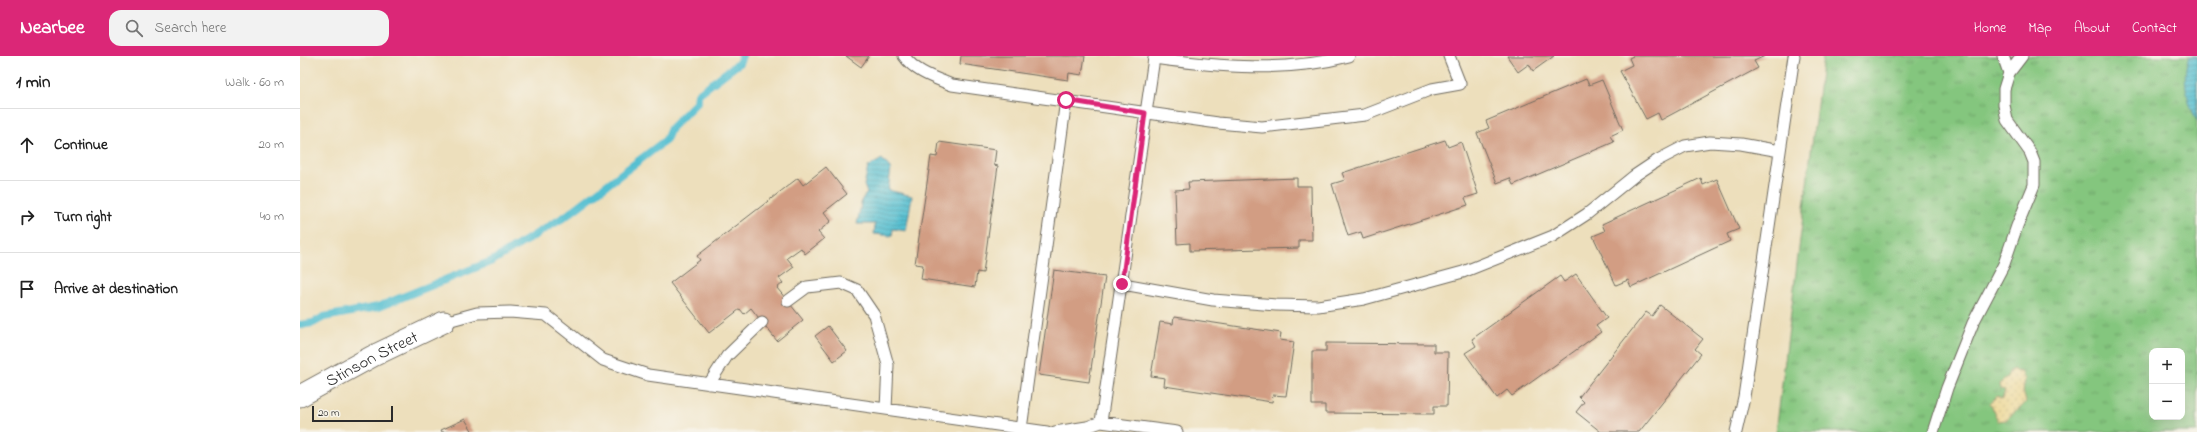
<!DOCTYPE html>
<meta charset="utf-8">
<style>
body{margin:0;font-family:"Indie Flower",sans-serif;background:#f2f2f2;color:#222}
.controls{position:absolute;right:12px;bottom:12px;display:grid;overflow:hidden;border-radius:8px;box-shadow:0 4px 16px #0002}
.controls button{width:36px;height:36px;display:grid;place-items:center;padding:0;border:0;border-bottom:1px solid #e0e0e0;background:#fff;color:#222;font:20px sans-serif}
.scale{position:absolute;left:12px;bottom:10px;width:81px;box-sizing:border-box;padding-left:4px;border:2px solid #2b2b2b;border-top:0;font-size:11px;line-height:14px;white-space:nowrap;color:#2b2b2b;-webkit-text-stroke:3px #f7f3e8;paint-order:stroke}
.stop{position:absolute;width:12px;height:12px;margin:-9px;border:3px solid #db2777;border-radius:50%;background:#fff}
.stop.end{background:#db2777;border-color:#fff;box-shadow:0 1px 4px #0008}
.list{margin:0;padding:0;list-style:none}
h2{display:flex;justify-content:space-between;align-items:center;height:52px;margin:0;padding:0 16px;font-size:17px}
h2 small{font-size:13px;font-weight:400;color:#767676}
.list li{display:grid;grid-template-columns:26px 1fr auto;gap:12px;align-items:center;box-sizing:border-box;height:72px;padding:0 16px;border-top:1px solid #e0e0e0}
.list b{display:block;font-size:15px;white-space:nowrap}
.list em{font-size:13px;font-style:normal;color:#767676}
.icon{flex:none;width:22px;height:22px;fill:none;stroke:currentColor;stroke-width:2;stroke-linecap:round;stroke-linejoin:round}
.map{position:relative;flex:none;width:1897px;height:376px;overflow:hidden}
header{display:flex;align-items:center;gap:24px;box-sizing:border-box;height:56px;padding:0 20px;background:#db2777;color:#fff}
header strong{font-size:19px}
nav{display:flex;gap:22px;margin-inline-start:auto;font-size:14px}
.search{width:280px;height:36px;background:#f2f2f2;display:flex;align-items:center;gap:10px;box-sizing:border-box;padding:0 14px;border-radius:12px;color:#767676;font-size:15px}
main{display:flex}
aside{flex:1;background:#fff}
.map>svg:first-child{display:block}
</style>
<header>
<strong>Nearbee</strong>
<div class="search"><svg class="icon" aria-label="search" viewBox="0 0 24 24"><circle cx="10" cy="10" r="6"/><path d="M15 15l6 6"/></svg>Search here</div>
<nav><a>Home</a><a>Map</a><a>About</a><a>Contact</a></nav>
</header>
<main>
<aside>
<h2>1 min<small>Walk · 60 m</small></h2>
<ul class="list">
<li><svg class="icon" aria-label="ahead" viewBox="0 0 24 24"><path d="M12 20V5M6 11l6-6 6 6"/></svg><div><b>Continue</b></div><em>20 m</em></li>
<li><svg class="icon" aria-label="right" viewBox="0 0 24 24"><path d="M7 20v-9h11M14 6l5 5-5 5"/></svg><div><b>Turn right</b></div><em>40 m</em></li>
<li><svg class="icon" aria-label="arrive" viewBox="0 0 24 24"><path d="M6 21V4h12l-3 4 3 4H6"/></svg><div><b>Arrive at destination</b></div></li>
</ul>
</aside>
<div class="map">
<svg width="1897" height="376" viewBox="0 0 1897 376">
<defs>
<pattern id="grass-tufts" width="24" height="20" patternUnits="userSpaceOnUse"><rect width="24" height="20" fill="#84c67e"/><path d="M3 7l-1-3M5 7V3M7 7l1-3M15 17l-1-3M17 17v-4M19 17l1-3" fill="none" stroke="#6ca167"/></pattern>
<pattern id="sand-dots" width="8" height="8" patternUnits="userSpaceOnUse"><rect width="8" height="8" fill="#eeda9e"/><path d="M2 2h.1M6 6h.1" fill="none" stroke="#cb8" stroke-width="1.8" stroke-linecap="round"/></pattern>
<pattern id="water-rules" width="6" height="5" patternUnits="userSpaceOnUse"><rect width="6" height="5" fill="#55bfd1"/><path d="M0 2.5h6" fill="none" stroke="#479baa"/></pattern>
</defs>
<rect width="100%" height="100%" fill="#f7f3e8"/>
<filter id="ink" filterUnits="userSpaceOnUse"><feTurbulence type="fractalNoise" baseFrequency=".025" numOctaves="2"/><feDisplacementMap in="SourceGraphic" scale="8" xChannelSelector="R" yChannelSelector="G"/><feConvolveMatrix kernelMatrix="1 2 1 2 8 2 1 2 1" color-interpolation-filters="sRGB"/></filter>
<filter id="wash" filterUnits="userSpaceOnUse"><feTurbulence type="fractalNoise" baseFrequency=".012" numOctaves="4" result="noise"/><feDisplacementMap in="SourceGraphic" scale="16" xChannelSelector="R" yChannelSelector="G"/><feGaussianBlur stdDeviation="0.9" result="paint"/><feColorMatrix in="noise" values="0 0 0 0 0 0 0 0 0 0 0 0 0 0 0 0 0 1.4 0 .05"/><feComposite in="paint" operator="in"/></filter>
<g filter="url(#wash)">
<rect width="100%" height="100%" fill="#eddfbc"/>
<path fill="url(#grass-tufts)" stroke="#587854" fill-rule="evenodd" d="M1523,0H1897V376H1476ZM1852,295H1882V361H1852Z"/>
<path fill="url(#sand-dots)" stroke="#8c8264" d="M1713,313L1717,316L1721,315L1725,323L1723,335L1726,346C1720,354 1713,356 1706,364L1698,365L1690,347L1697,340L1701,343L1703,341L1705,334L1700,333L1699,328L1707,322L1709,316Z"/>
<path fill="url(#water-rules)" stroke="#40757e" d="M1889,0H1897V65C1887,46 1881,21 1889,0Z
M582,103L591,113L588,134L612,140L606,175L593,173L592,180L574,178L575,168H557L562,143L567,137L564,129L568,111Z"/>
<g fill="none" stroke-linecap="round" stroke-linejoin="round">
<path stroke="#55bfd1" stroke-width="8" d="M0,269L13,267L24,261L78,251L192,205L266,160L366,84L371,72L397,46L398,38L439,7L442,0"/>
</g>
<g id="blocks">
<path fill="#d29d83" d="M546,0H569L561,11Z
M661,0H785L782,19L769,17L768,24L660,8Z
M1207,0H1254L1233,15L1229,8L1218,16Z
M1333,0H1465L1454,5L1458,12L1361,64L1358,57L1346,63L1320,15L1332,9L1329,2Z
M1286,23L1289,29L1302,24L1323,74L1310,80L1314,86L1213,129L1210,122L1197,127L1177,77L1189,72L1186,65Z
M1145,84L1148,91L1161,86L1178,138L1165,142L1168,149L1063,183L1061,176L1048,180L1032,128L1045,124L1042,117Z
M639,86L696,94L694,109L698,110L683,217L677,216L675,231L621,223L623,209L615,208L631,100L637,101Z
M526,111L547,138L524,156L531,165L518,176L524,183L505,198L501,192L487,202L494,211L479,222L483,227L477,232L503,264L477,285L451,252L444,258L440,253L409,277L370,227L400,204L397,200L498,122L503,129Z
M997,122V130H1011L1012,184H999V192L890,195V187L877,188L875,134L889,133L888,126Z
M1401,122L1403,129L1417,123L1439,173L1427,178L1430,185L1331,231L1328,224L1316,229L1293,180L1305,175L1302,168Z
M754,214L805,221L789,326L739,319Z
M1276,218L1307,262L1296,270L1301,276L1212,340L1207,334L1197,342L1165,297L1176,290L1172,283L1260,220L1264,226Z
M1360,249L1403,283L1395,293L1401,298L1339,376H1301L1276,356L1284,346L1279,341L1346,256L1352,260Z
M874,261L981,277L980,284L994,286L986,340L973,339L972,346L864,330L865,322L851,320L860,266L873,268Z
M528,270L547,295L534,305L515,280Z
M1026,287L1134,288V296H1148L1147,350H1134V358L1025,357V349H1012V295H1026Z
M165,363L173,376H142L141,374Z"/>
</g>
</g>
<g filter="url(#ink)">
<use href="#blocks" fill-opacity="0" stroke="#6f6a5e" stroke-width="1"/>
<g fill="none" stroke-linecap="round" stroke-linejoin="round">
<defs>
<path id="lane" d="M604,0C615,16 635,22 652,29L918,67L962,71L1065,59L1132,33L1160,28L1149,0
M1703,0L1709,17
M823,228L913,244L976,249L1018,250L1064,243L1163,216L1253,180L1287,158L1334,120L1358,104L1385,90L1410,86L1441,88L1480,95
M488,245L507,231L541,227L557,234L574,259L588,309L586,353
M144,266L177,257L210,256L246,259L303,304L348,319L747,376
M409,328L427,300L462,266
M801,366L854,2C919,11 986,17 1049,0
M721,373L766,44
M755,376L787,371L801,366L877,376
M1436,376L1444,341L1494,0
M1633,376L1647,332L1673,267L1704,208L1717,170L1734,129V106L1730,96L1707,64L1704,49V33L1709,17L1722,0"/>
<g id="street">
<path id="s1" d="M0,340L73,300L144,266"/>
</g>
</defs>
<use href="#lane" stroke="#6f6a5e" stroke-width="13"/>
<use href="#street" stroke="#6f6a5e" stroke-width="23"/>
<use href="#lane" stroke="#fff" stroke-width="11"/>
<use href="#street" stroke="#fff" stroke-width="21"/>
</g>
</g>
<g fill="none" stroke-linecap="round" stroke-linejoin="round" filter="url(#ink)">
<path stroke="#db2777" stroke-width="5" d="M766,44L845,57L822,228"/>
</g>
<g text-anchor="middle" stroke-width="4" stroke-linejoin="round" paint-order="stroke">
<g font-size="17" fill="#2b2b2b" stroke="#f7f3e8">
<text dy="6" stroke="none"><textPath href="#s1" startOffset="81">Stinson Street</textPath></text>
</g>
</g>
</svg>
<div class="controls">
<button>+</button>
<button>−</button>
</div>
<div class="scale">20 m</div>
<div class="stop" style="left:766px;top:44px"></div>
<div class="stop end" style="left:822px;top:228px"></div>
</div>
</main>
